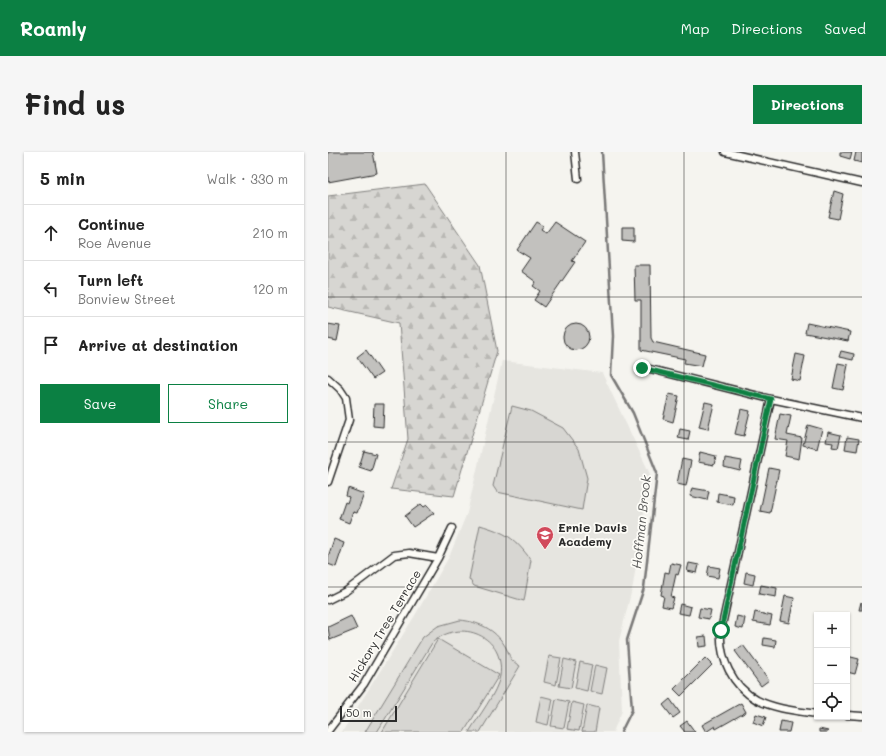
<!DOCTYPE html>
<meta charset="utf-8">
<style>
body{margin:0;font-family:Mali,sans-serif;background:#f6f6f6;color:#222}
.controls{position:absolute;right:12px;bottom:12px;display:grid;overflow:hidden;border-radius:0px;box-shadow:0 1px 3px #0004}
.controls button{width:36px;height:36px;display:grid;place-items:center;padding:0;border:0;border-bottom:1px solid #e0e0e0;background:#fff;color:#222;font:20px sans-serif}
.scale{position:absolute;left:12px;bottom:10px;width:57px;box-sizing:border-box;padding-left:4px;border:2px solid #2b2b2b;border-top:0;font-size:11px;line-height:14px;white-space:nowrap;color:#2b2b2b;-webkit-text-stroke:3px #fdfcf7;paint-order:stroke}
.stop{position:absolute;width:12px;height:12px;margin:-9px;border:3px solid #0b8043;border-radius:50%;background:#fff}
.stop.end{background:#0b8043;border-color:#fff;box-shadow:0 1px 4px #0008}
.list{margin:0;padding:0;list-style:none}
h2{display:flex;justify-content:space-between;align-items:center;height:52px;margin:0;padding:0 16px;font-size:17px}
h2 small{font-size:13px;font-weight:400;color:#767676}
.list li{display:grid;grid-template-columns:26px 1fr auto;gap:12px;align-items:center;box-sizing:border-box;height:56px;padding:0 16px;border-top:1px solid #e0e0e0}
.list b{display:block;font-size:15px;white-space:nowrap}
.list p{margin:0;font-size:13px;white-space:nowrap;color:#767676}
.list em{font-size:13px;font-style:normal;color:#767676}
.actions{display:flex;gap:8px;padding:12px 16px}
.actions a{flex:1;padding:9px 0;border:1px solid #0b8043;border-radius:0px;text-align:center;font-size:14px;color:#0b8043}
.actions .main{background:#0b8043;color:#fff}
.icon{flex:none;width:22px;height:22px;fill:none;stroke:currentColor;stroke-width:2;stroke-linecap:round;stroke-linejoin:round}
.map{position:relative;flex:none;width:534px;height:580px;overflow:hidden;border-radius:0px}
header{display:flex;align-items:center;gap:24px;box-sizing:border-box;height:56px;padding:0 20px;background:#0b8043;color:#fff}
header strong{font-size:19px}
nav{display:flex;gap:22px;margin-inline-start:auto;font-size:14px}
.intro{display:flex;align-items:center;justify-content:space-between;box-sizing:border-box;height:96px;padding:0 24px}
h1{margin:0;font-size:28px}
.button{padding:10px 18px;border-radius:0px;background:#0b8043;color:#fff;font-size:14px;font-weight:700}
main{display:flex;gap:24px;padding:0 24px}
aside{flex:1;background:#fff;border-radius:0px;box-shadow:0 1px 3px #0004}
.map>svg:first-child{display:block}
</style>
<header>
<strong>Roamly</strong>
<nav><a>Map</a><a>Directions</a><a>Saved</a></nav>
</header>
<div class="intro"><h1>Find us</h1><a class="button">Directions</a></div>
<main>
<aside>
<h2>5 min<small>Walk · 330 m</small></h2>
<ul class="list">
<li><svg class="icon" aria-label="ahead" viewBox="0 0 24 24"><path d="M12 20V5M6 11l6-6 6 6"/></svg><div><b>Continue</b><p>Roe Avenue</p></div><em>210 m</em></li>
<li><svg class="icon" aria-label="left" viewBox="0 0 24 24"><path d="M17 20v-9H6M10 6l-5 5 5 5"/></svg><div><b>Turn left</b><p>Bonview Street</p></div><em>120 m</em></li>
<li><svg class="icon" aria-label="arrive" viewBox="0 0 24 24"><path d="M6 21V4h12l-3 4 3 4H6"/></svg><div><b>Arrive at destination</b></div></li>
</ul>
<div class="actions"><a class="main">Save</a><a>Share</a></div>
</aside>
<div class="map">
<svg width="534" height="580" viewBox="0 0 534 580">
<defs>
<pattern id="forest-firs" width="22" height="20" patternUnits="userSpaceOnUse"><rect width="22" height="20" fill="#d7d6d2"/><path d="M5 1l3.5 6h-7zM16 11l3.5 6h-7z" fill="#b9b8b4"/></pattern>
</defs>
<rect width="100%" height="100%" fill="#f5f4ef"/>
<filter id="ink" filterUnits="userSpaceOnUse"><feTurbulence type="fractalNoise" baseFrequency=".025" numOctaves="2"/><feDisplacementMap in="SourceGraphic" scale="8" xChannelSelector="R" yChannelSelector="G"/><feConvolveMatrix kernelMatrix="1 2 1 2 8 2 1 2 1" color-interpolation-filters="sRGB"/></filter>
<g filter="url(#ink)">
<path fill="#e6e5e0" d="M174,209L274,221L322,322L305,433L291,489L294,559L285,580H14L86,465L121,405L139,361Z"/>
<path fill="url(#forest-firs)" stroke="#81807e" d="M97,32L152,113L169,199L126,344L63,337L80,287L71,171L0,155V44Z"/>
<path fill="#d7d6d2" stroke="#81807e" d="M184,254L203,259L235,276L251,297L259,326L254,358L169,340L165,334Z
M152,373C178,381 186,385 203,408L196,449L146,434L141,427Z
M132,468C151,470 167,477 177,494C184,506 179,506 192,514L152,580H141C150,565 169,541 172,524C178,484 132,465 104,491L49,580H37L95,485L110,474Z
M110,487L171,523L136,580H54Z
M221,504L233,506L228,533L216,530Z
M236,507L248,510L243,536L231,534Z
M252,510L264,513L259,539L247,536Z
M267,513L279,516L274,542L262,539Z
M213,544L225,547L220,573L208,570Z
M228,547L241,550L236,576L223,574Z
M244,550L256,553L251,579L239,577Z
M259,553L271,556L267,580H254Z"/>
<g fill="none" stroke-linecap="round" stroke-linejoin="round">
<path stroke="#797877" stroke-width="2.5" d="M274,0L285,184L283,223L305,261L329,321L316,436L299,488L304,558L293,580"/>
</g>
<path fill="#c2c1be" stroke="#2b2b2b" d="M0,0H45L49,21L0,30Z
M512,0H524L522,7L512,4Z
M528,0H534V11L526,9Z
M506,39L515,42L510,67L500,65Z
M208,70L215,74L212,78L218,82L227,70L257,90L244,109L247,110L216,155L206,148L212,139L205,134L208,130L193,119L202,106L189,98Z
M294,75H306V90L294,89Z
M306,113H322L323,186L325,190L377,202L374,214L356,211L357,207L313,198V148H307Z
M479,171L522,180L520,189L477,181Z
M0,172L12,174L9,189L0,187Z
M235 185a13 13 0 1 1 26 0a13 13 0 1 1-26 0Z
M38,198L54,221L45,227L29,205Z
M513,199L526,202L525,208L511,205Z
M468,202L477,204L472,229L463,227Z
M510,211L520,213L515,238L505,236Z
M341,242L351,244L345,270L335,267Z
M377,250L386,252L380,277L371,275Z
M46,252H56L55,275L45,274Z
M413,257L422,259L416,284L407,282Z
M452,262L463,264L459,283L474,286L471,307L457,304L460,289L447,287Z
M480,273L494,277L489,297L475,293Z
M352,277L362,279L360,288L350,286Z
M500,280L513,283L510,296L504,295L505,291L498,290Z
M519,285L531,287L529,299L517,297Z
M36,299L48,302L43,319L31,315Z
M372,300L388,304L386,313L370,310Z
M397,306L414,309L412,319L396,315Z
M354,307L363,309L358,334L349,332Z
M441,316L451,318L442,361L432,359Z
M20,336L36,342L29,361L25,360L21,371L11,367L17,350L19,351L21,345L18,344Z
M364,336L381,339L379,348L362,344Z
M390,341L406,344L405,353L389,350Z
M93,352L96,355L99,353L106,361L85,375L77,364Z
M6,387L16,391L8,415L0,412V405Z
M343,411L353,413L350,423L348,422L343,445L346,446L343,456L334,454L336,444L333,443L337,420L341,421Z
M361,411L371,413L369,421L359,419Z
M381,414L392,416L390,426L379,424Z
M418,420L427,422L425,433L416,431Z
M433,433L449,436L448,445L431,442Z
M457,444L466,446L461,471L452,469Z
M533,450L534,451V458H531Z
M352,452L363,455L361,463L350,461Z
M372,456L383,458L381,467L370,465Z
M427,460L444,464L442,473L425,470Z
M23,464L29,477L2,488L0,475Z
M409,464L417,466L415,477L407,475Z
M378,484L379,494L371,495L370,485Z
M436,486L448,488L447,495L435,493Z
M415,493L441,528L433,534L407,499Z
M519,504L531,507L527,522L519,520Z
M377,506L384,513L353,544L346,537Z
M342,547L352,561L345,566L335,553Z
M413,551L418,560L388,577L387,574L378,580L374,573Z
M428,562L438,565L435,574L425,570Z
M359,569L367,580H357L352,574Z
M453,569L463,571L461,580H451Z
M491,577L500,579V580H491Z"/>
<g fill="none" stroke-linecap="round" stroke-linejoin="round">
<defs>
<path id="street" d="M247,0L250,27
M397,0L534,31
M314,215L443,247L534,266
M0,226L12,237L18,246L21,268L0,330
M443,247L393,478C391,506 404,534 429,548C447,557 469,559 489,562
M0,448L18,439L66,403L81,401L110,406
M519,563L534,564
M0,579L36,532L110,406L124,376"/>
</defs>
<use href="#street" stroke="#2b2b2b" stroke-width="9"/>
<use href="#street" stroke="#fdfcf7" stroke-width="6"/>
</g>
</g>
<g fill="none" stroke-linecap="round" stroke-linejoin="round" filter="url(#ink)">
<path stroke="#0b8043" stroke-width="5" d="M314,216L443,247L393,478"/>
</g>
<path fill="none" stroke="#2b2b2b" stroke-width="1" stroke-opacity="0.55" d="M178,0V580M356,0V580M0,145H534M0,290H534M0,435H534"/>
<defs>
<symbol id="school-pin" viewBox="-11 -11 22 30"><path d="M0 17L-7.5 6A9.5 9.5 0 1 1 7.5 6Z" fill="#d1495b" stroke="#fdfcf7"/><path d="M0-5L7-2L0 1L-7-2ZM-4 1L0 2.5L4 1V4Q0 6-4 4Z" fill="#fff"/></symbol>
</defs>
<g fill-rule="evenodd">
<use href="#school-pin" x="207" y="373" width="20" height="27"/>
</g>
<g text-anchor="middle" stroke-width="3.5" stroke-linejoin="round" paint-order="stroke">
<g font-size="12" font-weight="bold" fill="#2b2b2b" stroke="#fdfcf7" text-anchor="start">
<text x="230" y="380">Ernie Davis<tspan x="230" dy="14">Academy</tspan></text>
</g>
<g font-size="12" fill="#2b2b2b" stroke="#fdfcf7">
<text transform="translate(57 474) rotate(-59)" y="4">Hickory Tree Terrace</text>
</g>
<g font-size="13" font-style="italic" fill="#585857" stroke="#fdfcf7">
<text transform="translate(313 370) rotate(-84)" y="5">Hoffman Brook</text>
</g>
</g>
</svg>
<div class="controls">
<button>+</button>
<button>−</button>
<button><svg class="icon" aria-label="locate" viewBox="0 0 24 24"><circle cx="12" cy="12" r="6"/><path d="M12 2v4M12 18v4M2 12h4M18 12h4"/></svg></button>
</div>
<div class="scale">50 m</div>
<div class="stop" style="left:393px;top:478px"></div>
<div class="stop end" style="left:314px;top:216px"></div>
</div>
</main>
